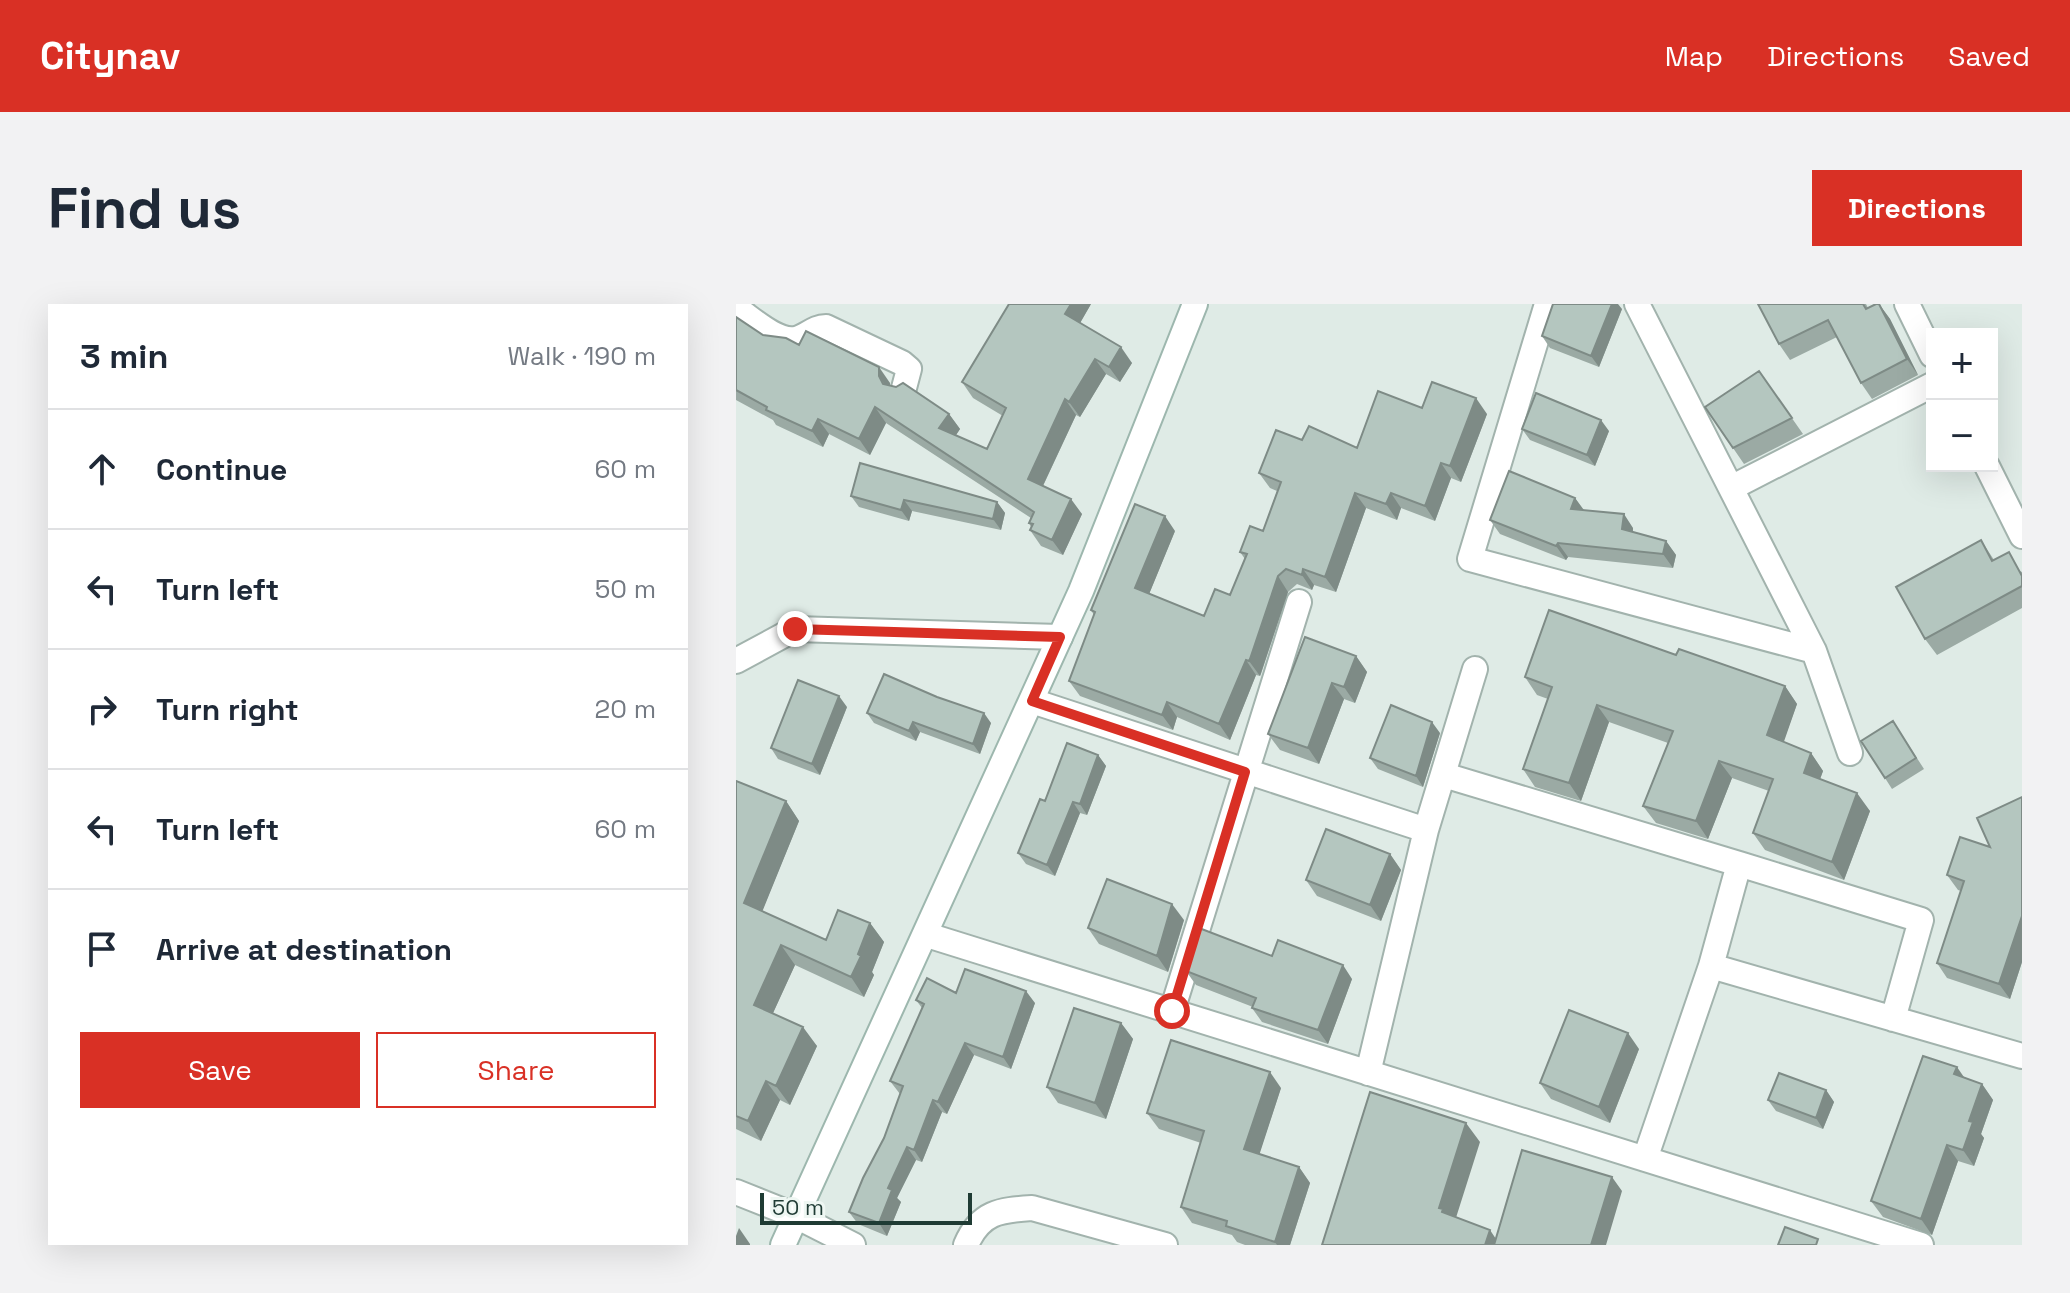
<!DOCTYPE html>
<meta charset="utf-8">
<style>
body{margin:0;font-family:"Space Grotesk",sans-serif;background:#f2f2f3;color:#1f2937}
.controls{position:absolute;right:24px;top:24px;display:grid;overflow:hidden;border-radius:0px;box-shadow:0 8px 32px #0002}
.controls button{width:72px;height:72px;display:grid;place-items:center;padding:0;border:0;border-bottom:2px solid #e0e1e3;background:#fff;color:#1f2937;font:40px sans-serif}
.scale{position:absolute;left:24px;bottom:20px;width:212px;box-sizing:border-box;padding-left:8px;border:4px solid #1f3b34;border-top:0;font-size:22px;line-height:28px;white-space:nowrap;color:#1f3b34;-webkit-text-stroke:6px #eff7f3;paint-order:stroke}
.stop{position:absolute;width:24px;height:24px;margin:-18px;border:6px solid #d93025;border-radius:50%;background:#fff}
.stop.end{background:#d93025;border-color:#fff;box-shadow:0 2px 8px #0008}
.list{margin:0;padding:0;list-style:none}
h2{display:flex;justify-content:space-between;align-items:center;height:104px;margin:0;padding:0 32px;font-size:34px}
h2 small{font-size:26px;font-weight:400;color:#747a83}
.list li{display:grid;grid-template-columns:52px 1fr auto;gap:24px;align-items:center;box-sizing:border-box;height:120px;padding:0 32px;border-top:2px solid #e0e1e3}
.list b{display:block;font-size:30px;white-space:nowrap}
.list em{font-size:26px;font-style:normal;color:#747a83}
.actions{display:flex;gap:16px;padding:24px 32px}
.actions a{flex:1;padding:18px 0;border:2px solid #d93025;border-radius:0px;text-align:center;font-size:28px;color:#d93025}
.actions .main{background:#d93025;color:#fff}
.icon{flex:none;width:44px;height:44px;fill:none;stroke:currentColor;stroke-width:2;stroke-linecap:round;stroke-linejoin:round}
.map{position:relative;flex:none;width:1286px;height:941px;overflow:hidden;border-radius:0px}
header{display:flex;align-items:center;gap:48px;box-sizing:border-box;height:112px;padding:0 40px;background:#d93025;color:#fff}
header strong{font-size:38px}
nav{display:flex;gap:44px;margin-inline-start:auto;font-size:28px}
.intro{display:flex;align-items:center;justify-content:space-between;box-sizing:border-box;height:192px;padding:0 48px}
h1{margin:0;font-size:56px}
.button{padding:20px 36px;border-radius:0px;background:#d93025;color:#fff;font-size:28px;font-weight:700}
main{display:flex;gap:48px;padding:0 48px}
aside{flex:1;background:#fff;border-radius:0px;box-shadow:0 8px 32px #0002}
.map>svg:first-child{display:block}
</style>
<header>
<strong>Citynav</strong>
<nav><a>Map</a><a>Directions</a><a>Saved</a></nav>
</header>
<div class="intro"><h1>Find us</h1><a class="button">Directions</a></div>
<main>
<aside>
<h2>3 min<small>Walk · 190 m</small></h2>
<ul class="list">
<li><svg class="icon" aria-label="ahead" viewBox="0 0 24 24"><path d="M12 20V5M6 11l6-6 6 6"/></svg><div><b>Continue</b></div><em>60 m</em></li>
<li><svg class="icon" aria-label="left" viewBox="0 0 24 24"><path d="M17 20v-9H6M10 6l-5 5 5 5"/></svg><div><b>Turn left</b></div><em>50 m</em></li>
<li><svg class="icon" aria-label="right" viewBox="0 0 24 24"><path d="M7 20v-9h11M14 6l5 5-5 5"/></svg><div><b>Turn right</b></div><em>20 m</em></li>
<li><svg class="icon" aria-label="left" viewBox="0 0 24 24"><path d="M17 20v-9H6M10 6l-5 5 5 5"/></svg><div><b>Turn left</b></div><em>60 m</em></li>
<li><svg class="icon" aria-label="arrive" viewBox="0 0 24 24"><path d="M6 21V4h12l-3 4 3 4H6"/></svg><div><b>Arrive at destination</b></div></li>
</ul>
<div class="actions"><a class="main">Save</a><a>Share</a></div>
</aside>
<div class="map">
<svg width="1286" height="941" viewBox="0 0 1286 941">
<rect width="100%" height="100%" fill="#dfebe6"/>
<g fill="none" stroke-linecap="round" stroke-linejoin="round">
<defs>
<path id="street" d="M811,0L734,255L1078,347L901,0
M1171,0L1196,51
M0,4C15,14 40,38 59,35C71,33 77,23 90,23L166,59L173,65L168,84
M1251,162L1286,232
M995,184L1196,81
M1078,347L1114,449
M0,357L59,325L324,333
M296,397L690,526L739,365
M708,471L1003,560L975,662L909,855
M1003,560L1185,616L1157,715
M191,631L1185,941
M975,662L1286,752
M436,707L563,298
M632,769L690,526
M0,888L60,912L117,941
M230,941C244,908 264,906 296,904L429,941"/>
<path id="secondary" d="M47,941L345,287L459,0"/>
</defs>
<use href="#street" stroke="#a2b3ad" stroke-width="28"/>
<use href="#secondary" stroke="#9db7ae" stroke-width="28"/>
<use href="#street" stroke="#fff" stroke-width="24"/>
<use href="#secondary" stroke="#fff" stroke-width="24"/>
</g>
<path fill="#9baaa4" d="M355,0L344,19L396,59L384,78L370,70L344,113L340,111L307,182L346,210L327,251L305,242L294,226L295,223L293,219L295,214L150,119L134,151L93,130L87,143L40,121L37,116L0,96V13L27,31L63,41L154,79V81L213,110L224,125L220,131L251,145L267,112L237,94L226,78Z
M1022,0H1130L1132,4L1143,0L1154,15L1182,71L1136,95L1125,79L1101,33L1054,56L1043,40Z
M886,5L863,63L814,44L806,32Z
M1023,67L1067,130L1008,160L969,103Z
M686,104L751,110L725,178L715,174L699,217L665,204L661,216L630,204L600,288L578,281L576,286L561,280L552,288L525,370L524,372L520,371L494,436L441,413L437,426L344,392L333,377L358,311L355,306L439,227L413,290L468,312L494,291L509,255L504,248L527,227L541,187L534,184L523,169L566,136L621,144Z
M786,125L873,127L859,162L794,136Z
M115,192L261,198L269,209L265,226L176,207L173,217L123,203Z
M839,194L848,206L897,224V228L930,237L940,251L937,264L832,253L830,256L764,230L754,216Z
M1245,236L1258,256L1286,268V304L1201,351L1189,335Z
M940,351L1049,382L1061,400L1047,438L1075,449L1087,467L1084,475L1134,507L1108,576L1029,546L1017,529L1033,487L996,474L972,535L920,519L907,502L932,439L873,418L845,497L799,483L787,465L812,395L801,391L789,373Z
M620,352L631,368L619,399L608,395L583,460L544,446L532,430Z
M201,393L255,419L244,450L184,428L180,437L138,419L131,409Z
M111,403L84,471L42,455L35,444Z
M1157,417L1188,465L1156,485L1149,474Z
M704,429L687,483L642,465L634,454Z
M362,451L370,462L351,511L344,509L319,572L290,560L282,549L309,497Z
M0,477L50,497L63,517L26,607L90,636L134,619L148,638L136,668L138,671L128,693L59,661L37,709L81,742L54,801L44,796L25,837L0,825Z
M1286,493V658L1274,695L1211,674L1201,659L1225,587L1222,586L1211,571L1254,543Z
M654,550L665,566L645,617L581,592L570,576Z
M448,616L432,668L363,640L352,624Z
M536,652L616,675L592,740L526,718L516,704L517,703L460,681L450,667Z
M220,689L299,699L275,765L238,751L211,810L206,808L186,858L180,856L161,894L165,898L151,932L122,920L113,908L148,834L164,790L154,777L186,704L180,696Z
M385,719L397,735L370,815L322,799L311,783Z
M903,745L874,819L815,795L804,779Z
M1227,773L1246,780L1257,796L1245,830L1248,834L1238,862L1222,857L1196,931L1147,913L1135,897Z
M545,784L523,850L563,863L574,879L554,941H509L501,938L496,931L456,919L445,903L465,839L423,825L411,809Z
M1090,786L1098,798L1087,825L1040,807L1032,796Z"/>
<path fill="#7e8b86" d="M335,0H355L340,26L329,10Z
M876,0H882L886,5L863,63L855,52Z
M1143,0L1154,15L1182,71L1171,55Z
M385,43L396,59L384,78L373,63Z
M359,55L370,70L344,113L333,98Z
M143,63L154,79L153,87L158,95L143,72Z
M740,94L751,110L725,178L714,162Z
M329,95L340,111L303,190L292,175Z
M139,103L150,119L134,151L123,135Z
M213,110L224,125L214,140L203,124Z
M82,115L93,130L87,143L76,127Z
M865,116L873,127L859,162L851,151Z
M705,159L715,174L699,217L689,202Z
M619,189L630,204L600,288L589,273Z
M655,189L665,204L661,216L650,200Z
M839,194L849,208L835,205Z
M335,195L346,210L327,251L316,236Z
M168,196L176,207L173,217L165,206Z
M261,198L269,209L265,226L257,215Z
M888,210L897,224L896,239L886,225Z
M429,212L439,227L409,300L399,284Z
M930,237L940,251L937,264L927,250Z
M822,239L832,253L830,256L820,242Z
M567,265L578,281L576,286L566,271Z
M542,272L552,288L524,372L513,357Z
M620,352L631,368L619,399L608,383Z
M510,356L520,371L494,436L483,420Z
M596,379L608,395L583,460L572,444Z
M1049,382L1061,400L1044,449L1031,431Z
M103,392L111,403L84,471L76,460Z
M431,398L441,413L437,426L426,411Z
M861,401L873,418L845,497L833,479Z
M248,409L255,419L244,450L237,440Z
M177,418L184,428L180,437L173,427Z
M696,418L704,429L687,483L680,472Z
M1075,449L1087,467L1080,486L1068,469Z
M362,451L370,462L351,511L344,500Z
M983,457L996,474L972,535L960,517Z
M1121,489L1134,507L1108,576L1096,558Z
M50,497L63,517L22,618L8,599Z
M337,498L344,509L319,572L311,561Z
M654,550L665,566L645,617L634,601Z
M436,600L448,616L432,668L421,652Z
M1286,612V658L1274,695L1263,680Z
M134,619L148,638L136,668L138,671L128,693L115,673L122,650Z
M45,641L59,661L32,720L18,701Z
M607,661L616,675L592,740L582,726Z
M290,687L299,699L275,765L267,753Z
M385,719L397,735L370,815L359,799Z
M67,723L81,742L54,801L40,782Z
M892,729L903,745L874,819L863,803Z
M229,739L238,751L211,810L202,798Z
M1221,763L1232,779L1218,770Z
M534,768L545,784L520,861L508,845Z
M30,777L44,796L25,837L12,817Z
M1246,780L1257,796L1245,830L1248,834L1238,862L1227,846L1233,817Z
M1090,786L1098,798L1087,825L1080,814Z
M197,796L206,808L186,858L178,846Z
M730,819L744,838L718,920L703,904Z
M1211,841L1222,857L1196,931L1185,915Z
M171,843L180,856L161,894L165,898L151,932L143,919L152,884Z
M563,863L574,879L554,941H541L539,938Z
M876,873L886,887L870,941H855Z
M3,924L14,940V941H0V932Z
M754,926L764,941H749Z"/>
<path fill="#b4c6bf" stroke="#7e8b86" stroke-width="2" d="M273,0H335L329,10L385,43L373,63L359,55L333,98L329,95L292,175L335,195L316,236L294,226L297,220L293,219L298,208L139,103L123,135L82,115L76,127L30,106L31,103L0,86V13L27,31L50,34L63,41L70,27L143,63V72L147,80L160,83L167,79L213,110L203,124L251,145L270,104L226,78Z
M817,0H876L855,52L806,32Z
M1022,0H1127L1130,5L1140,0H1143L1171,55L1125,79L1092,16L1043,40Z
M1023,67L1056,114L997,144L969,103Z
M696,78L740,94L714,162L705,159L689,202L655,189L650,200L619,189L589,273L567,265L566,271L550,265L542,272L514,355L513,357L510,356L483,420L431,398L426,411L333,377L359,308L355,306L399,200L429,212L399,284L468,312L479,285L494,291L511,250L504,248L514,222L527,227L545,178L523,169L540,126L566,136L573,122L621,144L642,87L686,104Z
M800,89L865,116L851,151L786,125Z
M124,159L261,198L257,215L168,196L165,206L115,192Z
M773,167L839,194L835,205L888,210L886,225L930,237L927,250L822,239L820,242L754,216Z
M1245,236L1256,257L1273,248L1286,272V282L1189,335L1160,283Z
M813,306L940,351L943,345L1049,382L1031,431L1075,449L1068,469L1121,489L1096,558L1017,529L1037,475L983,457L960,517L907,502L937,427L861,401L833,479L787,465L816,383L789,373Z
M569,333L620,352L608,383L596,379L572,444L532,430Z
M148,370L201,393L248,409L237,440L177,418L173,427L131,409Z
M62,376L103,392L76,460L35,444Z
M655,401L696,418L680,472L634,454Z
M1157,417L1180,454L1149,474L1125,437Z
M331,439L362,451L344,500L337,498L311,561L282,549L304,495L309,497Z
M0,477L50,497L8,599L90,636L102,606L134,619L122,650L125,652L115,673L45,641L18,701L67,723L40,782L30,777L12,817L0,812Z
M1286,493V612L1263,680L1201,659L1228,577L1211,571L1224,533L1254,543L1241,514Z
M590,525L654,550L634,601L570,576Z
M371,575L436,600L421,652L352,624Z
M463,624L536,652L542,636L607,661L582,726L516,704L520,694L450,667Z
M229,665L290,687L267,753L229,739L202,798L197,796L178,846L171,843L152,884L156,886L143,919L113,908L127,874L148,834L167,782L154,777L188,700L180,696L191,674L220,689Z
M338,704L385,719L359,799L311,783Z
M833,706L892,729L863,803L804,779Z
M435,736L534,768L508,845L563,863L539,938L490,922L491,917L445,903L468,827L411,809Z
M1187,752L1221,763L1218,770L1246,780L1233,817L1237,818L1227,846L1211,841L1185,915L1135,897Z
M1043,769L1090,786L1080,814L1032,796Z
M634,788L730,819L703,904L707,905L706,908L754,926L749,941H586Z
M786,846L876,873L855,941H758Z
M1049,923L1082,935L1080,941H1042Z"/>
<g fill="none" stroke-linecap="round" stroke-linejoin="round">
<path stroke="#d93025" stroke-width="10" d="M59,325L324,333L296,397L509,468L436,707"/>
</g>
</svg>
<div class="controls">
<button>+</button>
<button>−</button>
</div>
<div class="scale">50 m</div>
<div class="stop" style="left:436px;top:707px"></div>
<div class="stop end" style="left:59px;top:325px"></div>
</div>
</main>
